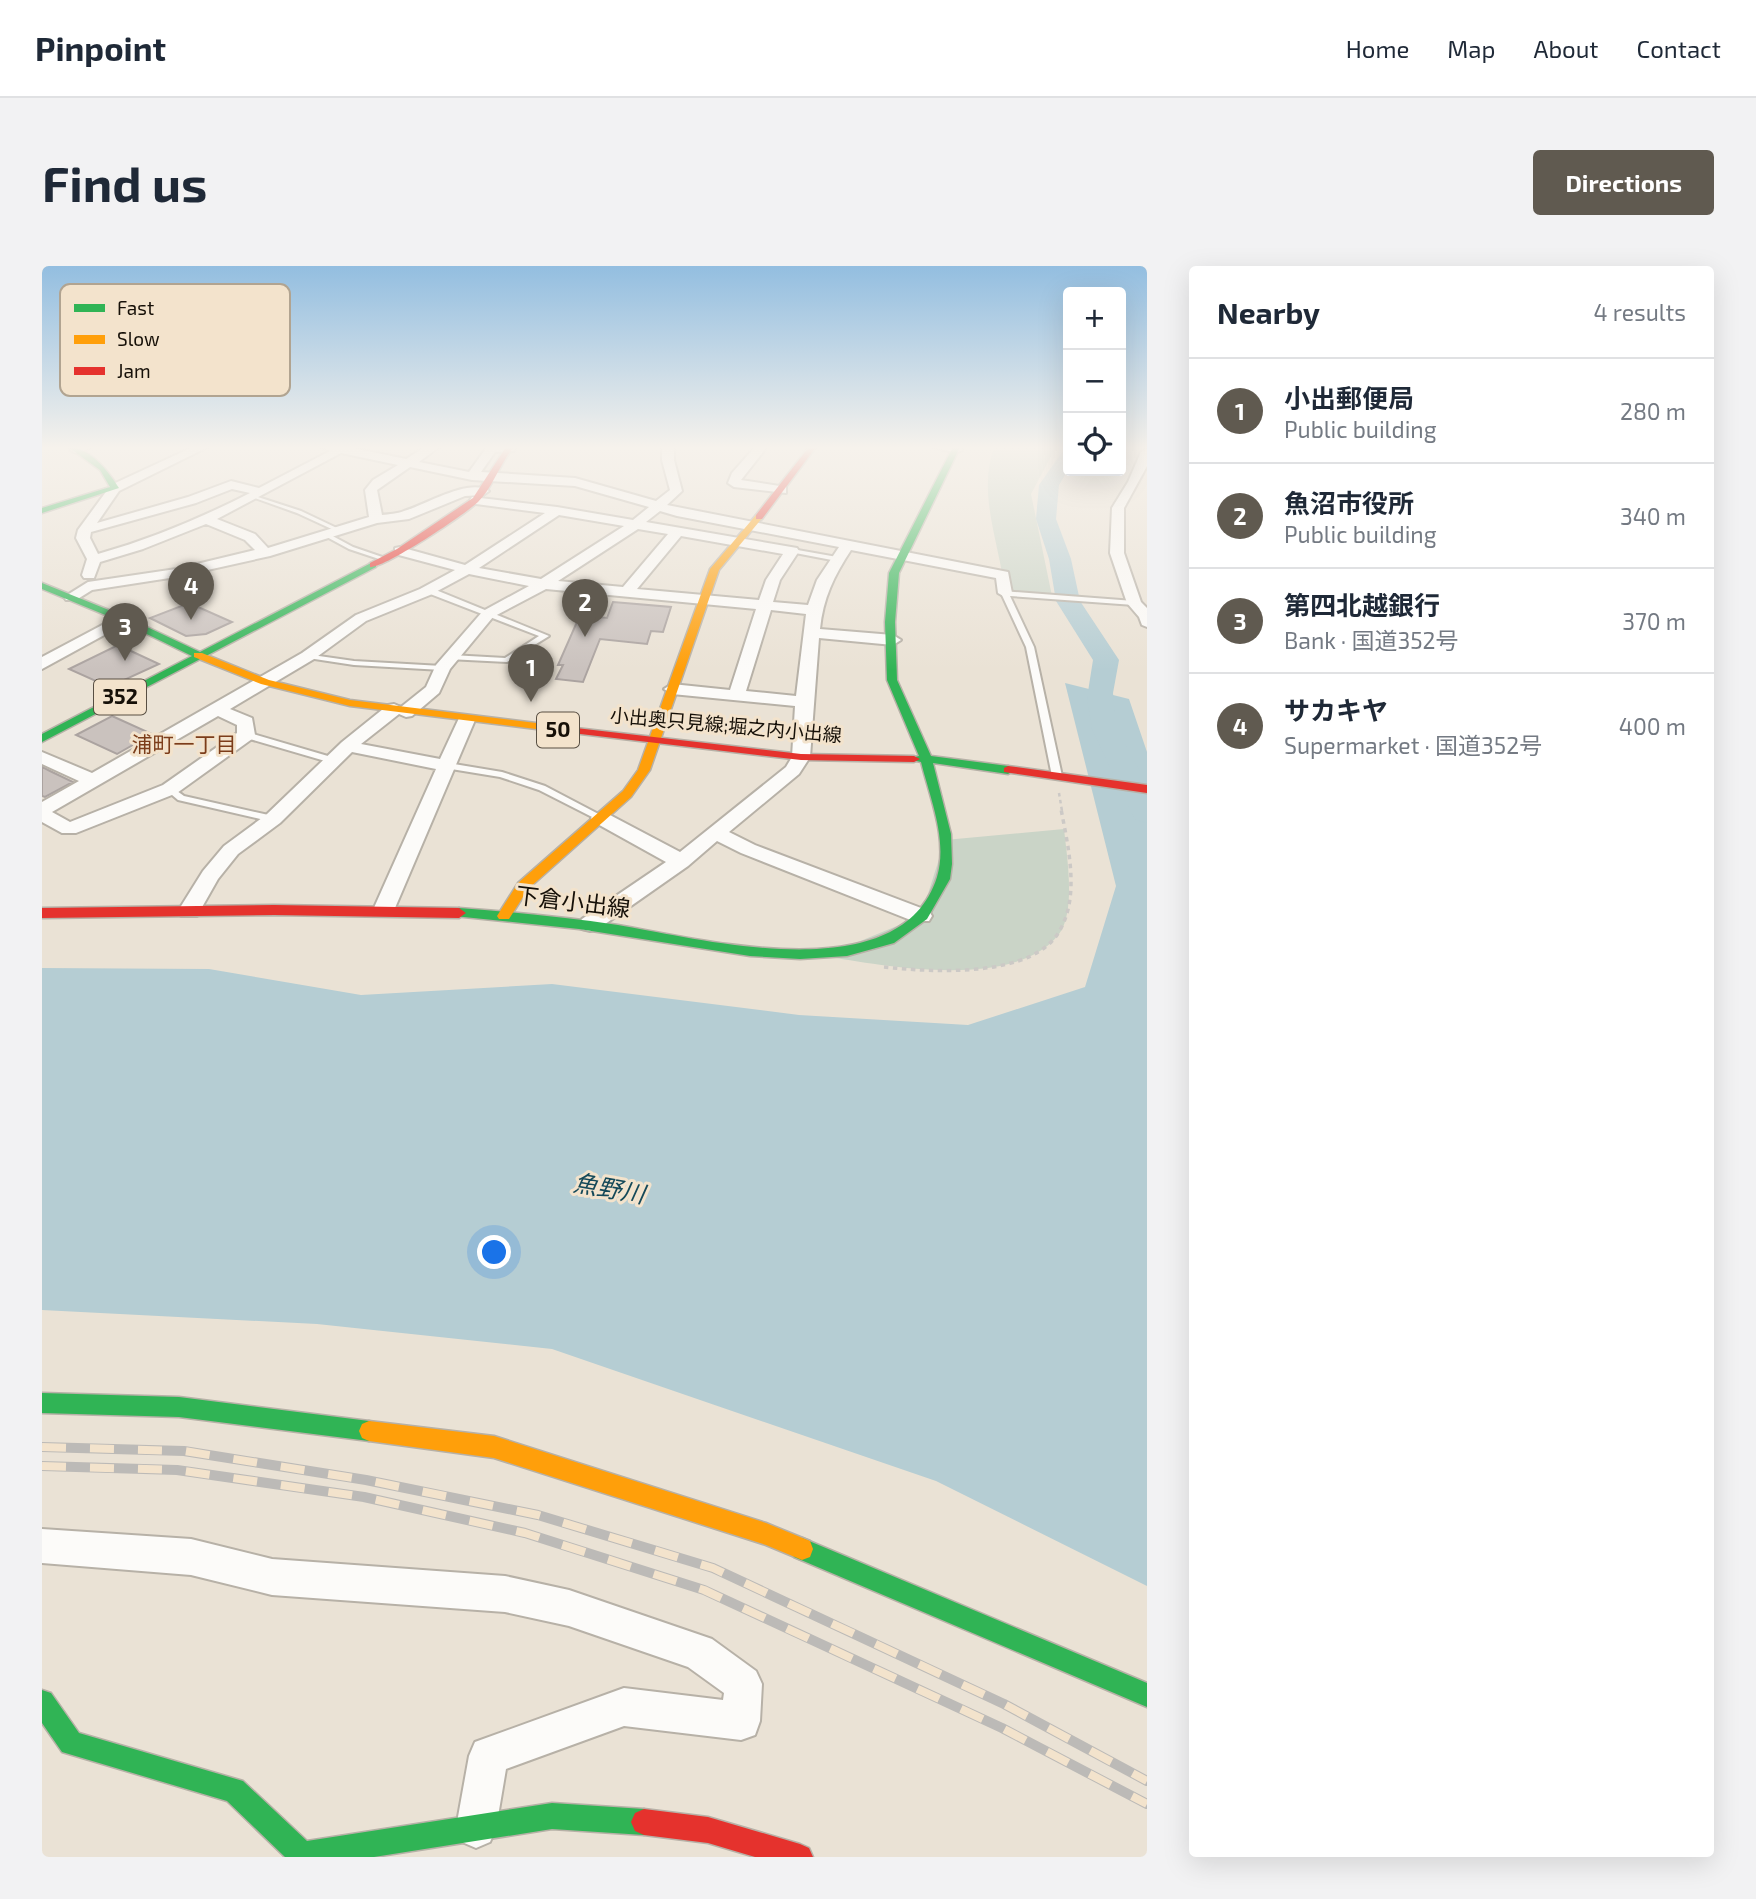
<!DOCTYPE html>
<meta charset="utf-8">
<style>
body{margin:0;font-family:"Exo 2","Noto Sans JP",sans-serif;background:#f2f2f3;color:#1f2937}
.controls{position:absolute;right:21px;top:21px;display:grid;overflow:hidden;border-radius:7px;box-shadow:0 7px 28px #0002}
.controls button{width:63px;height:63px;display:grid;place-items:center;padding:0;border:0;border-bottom:2px solid #e0e1e3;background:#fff;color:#1f2937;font:35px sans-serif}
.you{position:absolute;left:453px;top:987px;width:24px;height:24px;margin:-18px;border:5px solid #fff;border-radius:50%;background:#1a73e8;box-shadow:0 0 0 10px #1a73e833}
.badge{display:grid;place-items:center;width:46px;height:46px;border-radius:50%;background:#605a50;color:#fff;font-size:23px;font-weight:700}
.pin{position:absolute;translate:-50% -58px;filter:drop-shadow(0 2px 4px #0008)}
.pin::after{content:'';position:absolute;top:37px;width:24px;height:21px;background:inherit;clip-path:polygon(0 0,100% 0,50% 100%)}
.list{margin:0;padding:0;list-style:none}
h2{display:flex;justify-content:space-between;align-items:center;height:91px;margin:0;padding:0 28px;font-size:30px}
h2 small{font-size:23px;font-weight:400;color:#747a83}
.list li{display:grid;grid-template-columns:46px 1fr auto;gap:21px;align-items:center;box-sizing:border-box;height:105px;padding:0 28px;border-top:2px solid #e0e1e3}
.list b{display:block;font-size:26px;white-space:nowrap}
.list p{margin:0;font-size:23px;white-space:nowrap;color:#747a83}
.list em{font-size:23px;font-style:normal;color:#747a83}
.icon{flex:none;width:38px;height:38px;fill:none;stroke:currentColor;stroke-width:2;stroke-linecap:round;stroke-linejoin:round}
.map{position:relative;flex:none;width:1105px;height:1591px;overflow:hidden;border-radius:7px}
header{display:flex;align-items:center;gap:42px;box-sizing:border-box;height:98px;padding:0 35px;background:#fff;border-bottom:2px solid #e0e1e3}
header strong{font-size:33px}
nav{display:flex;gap:38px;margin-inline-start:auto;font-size:24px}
.intro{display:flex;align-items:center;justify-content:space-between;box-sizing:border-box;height:168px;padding:0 42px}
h1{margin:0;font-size:49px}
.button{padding:18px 32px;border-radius:7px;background:#605a50;color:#fff;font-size:24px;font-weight:700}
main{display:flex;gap:42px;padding:0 42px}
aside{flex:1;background:#fff;border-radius:7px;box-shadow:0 7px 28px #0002}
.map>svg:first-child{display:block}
</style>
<header>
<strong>Pinpoint</strong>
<nav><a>Home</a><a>Map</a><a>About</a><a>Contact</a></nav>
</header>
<div class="intro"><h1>Find us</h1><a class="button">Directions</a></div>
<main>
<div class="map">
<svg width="1105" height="1591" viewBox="0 0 1105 1591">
<rect width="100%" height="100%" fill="#eae2d5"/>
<path fill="#cad4c7" d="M952,181H1014L989,228L1010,330L963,327C958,278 935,229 952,181Z
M1022,563C1025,591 1034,645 1017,668C974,725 842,700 782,690L879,650L903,574Z"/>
<path fill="#b5cdd3" d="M1023,417L1087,433L1105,486V1320L894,1215L510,1083L275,1058L0,1044V702L167,703L319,729L510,718L757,749L926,759L1043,721L1074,620Z"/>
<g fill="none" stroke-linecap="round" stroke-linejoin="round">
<path fill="#b5cdd3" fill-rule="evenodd" d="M1026,185V204L1017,219L1014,253L1029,293L1038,335L1077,394L1071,427L1073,448L1083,478L1105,518V557L1094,554L1090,548L1050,463L1045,432L1051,394L1014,335L1007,293L994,253L997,219L1020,186Z"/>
</g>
<path fill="#cac2be" stroke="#aba3a0" stroke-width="2" d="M571,336L629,341L621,366L609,365L605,378L558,373L541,416L514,413L521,399H516L538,349L565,352Z
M147,337L190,356L164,368L144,370L108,352Z
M76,379L117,398L67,421L27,403Z
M70,450L110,468L75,488L34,469Z
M0,501L8,505L31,516L3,531L0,530Z"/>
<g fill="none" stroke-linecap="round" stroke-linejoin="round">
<defs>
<path id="lane" d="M210,229L259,245L299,264L294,265L255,247L210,231Z
M285,267L311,281L346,293L343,295L307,283L283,270L282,269Z
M750,283L795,291L798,293L795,295L748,286V284Z
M383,322H389L507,370L465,396L406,393L405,391L409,389L463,392L497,370L383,326Z
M960,325L1092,335L1096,337L1092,339L968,330L992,381L1020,510L1018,512H1012L1010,510L984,381L959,327Z
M263,388L312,395L400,400L404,402L400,404L312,399L266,392H263Z
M204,466L296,493L298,495L293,498L290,497L201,471L200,469Z
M406,497L460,506L503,520L564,552L562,554H556L497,524L458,511L403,502V498Z
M128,520L142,530L231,550L236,553L231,556L136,534L123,523Z"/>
<path id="street" d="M50,181L34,187L28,184L31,181Z
M151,181H166L77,225L55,257L146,231L189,215L217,222L288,185L280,181H306L364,193L383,181H397L377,196L427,206L445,181H473L472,185L453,186L439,206L533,212L614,235L628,224L620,194V181H632V194L640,225L625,239L966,306L970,327L963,331L956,327L954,312L809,284C792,310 781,332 778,363L851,369L859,374L851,379L777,372L768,491L757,508L687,566L713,579L887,645L890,650L887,655H871L699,587L675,575L646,600L556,663L548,665L540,663L537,658L540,653L624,596L552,556L549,552L552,548H566L638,586L744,501L750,491L753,440L630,428L622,423L630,418L688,424L714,343L504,323L451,351L408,403L397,427L370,450L364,451L357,448L319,478L398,493L418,450H430L433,454L350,649H334L331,644L394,503L310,486L238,557L196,588L176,613L155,650H139L136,645L161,605L182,580L224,549L300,476L346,439L352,438L359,441L384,421L394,399L441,345L487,320L427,308L388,329L324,355L272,393L188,443L210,452L213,469L210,473L135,527L34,567H20L0,556V536L37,515L0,498V486L50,507L260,387L314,349L378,323L413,304L353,288V282L358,281L423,299L503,247L434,238L428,234L430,231L515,241L591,254L607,241L533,220L430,214L368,201L335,224L340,249C347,248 355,248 362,245C383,239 428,211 447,225L441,229L423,230L367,253L335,257L228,290L134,311L50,324L34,334H24L22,331L46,316L134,303L213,284L203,274L164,258L101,283L58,296L52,312H42L40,309L45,293L34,272L36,264L69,219ZM299,187L356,199L331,214L323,224L327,251L226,282L213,268L175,253ZM190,223L208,227C159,252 109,273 56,288L48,272L49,266L154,237ZM618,245L635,250L797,281L775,314L766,339L731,336L738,314L757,285L755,282L604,256ZM517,249L582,260L499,313L437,302ZM596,263L626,268L581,321L516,315ZM639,270L741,288L724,314L717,334L595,323ZM729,344L764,348L754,430L704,425ZM176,450L195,459V467L121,519L28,556L10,546Z
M713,181H725L699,214L744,221V227L692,221L686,217L690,207Z
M891,181H917L920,184L914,187Z
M1105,183V200L1082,242V287L1099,336L1105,342V361L1100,359L1097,351L1085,337L1068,287L1070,242L1086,216L1099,186Z
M81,348L86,350L89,353L86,356L0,403V391Z
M0,1263L149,1273L230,1293L463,1310L527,1324L670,1373L714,1405L720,1418L718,1455L713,1469L699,1474L582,1460L464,1503L454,1562L448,1576L434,1582L420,1576L414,1562L427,1490L433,1476L582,1422L681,1434L682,1427L646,1401L527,1360L463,1346L230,1329L149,1309L0,1297Z"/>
<path id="fast" d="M26,181C48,181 66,205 77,222L0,247V242L68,221L58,204Z
M911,181H918L857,307L853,356L855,414L889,490L966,500L972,504L966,508L891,497L909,568L910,598L908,613L885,653L852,677L805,690L758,693L708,690L537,663L412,650L410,647L417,642C470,646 523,651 576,659C660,673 859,726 895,611C906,574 888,532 879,496L866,493L877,490L845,414L843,356L847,307Z
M331,296L334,297V301L0,476V468L150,390L78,355L0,323V317L84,351L158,386Z
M0,1127L137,1131L327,1155L334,1158L337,1165L334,1172L327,1175L137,1151L0,1147Z
M760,1272L1105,1417V1441L752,1291L749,1283L752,1275Z
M0,1424L9,1427L37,1467L201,1515L265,1575L510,1537L602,1543L611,1547L615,1556L611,1565L602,1569L510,1563L332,1591H243L185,1535L20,1486L0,1457Z"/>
<path id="slow" d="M714,249L721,251L677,304L608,504L589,531L486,623L467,653H457L455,650L476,617L581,525L596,504L668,303Z
M152,387H160L227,414L308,434L534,462L540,465L534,468L308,440L219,418L152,391Z
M327,1155L452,1170L724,1257L768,1275L771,1283L768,1291L760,1294L724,1279L452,1192L327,1175L320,1172L317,1165L320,1158Z"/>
<path id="jam" d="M464,181H472C458,197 450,223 436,236C422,249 343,302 328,301V297L355,283L431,232Z
M767,181H774L720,253H714V249Z
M534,462L759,488L872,490L878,493L872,496L759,494L530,467V463Z
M966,500L1105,519V527L962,506V502Z
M232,639L417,642L424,647L417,652L232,649L0,652V642Z
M602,1543L666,1551L758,1578L767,1582L771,1591H713L666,1577L602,1569L593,1565L589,1556L593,1547Z"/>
</defs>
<use href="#lane" stroke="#b7b1a7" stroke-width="4"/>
<use href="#street" stroke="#b7b1a7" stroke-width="4"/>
<use href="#fast" stroke="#b7b1a7" stroke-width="3"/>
<use href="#slow" stroke="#b7b1a7" stroke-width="3"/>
<use href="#jam" stroke="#b7b1a7" stroke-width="3"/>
<path stroke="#ccc9c6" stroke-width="2.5" stroke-dasharray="3.5 3.5" stroke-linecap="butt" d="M1017,527L1020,545"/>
<path stroke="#ccc9c6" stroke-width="3.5" stroke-dasharray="4.5 4.5" stroke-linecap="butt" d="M842,701C889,706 992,713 1018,664C1038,629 1026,580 1019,543"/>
<use href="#lane" fill="#fcfbf9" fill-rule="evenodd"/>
<use href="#street" fill="#fcfbf9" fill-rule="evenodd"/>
<use href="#fast" fill="#30b455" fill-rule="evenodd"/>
<use href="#slow" fill="#ff9f0a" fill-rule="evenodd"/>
<use href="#jam" fill="#e5322d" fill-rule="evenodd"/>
<defs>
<path id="rail" d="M0,1181L142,1185L324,1214L496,1249L671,1302L962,1438L1105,1515
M0,1200L135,1204L322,1231L483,1267L662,1324L960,1462L1105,1538"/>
</defs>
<use href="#rail" stroke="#bcbab7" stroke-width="10"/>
<use href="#rail" stroke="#f3e3cc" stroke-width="8" stroke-dasharray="24" stroke-linecap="butt"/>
</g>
<linearGradient id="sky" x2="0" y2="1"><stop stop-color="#93bee0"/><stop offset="0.45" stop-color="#f6f2ec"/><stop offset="1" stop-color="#f6f2ec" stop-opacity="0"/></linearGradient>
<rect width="1105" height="404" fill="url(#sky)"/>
<g text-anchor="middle" stroke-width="6" stroke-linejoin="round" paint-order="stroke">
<g font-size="19" fill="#161008" stroke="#f3e3cc">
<text transform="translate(684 459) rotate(5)" y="7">小出奥只見線;堀之内小出線</text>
</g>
<g fill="#f3e3cc" stroke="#584f43" stroke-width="2">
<rect x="52" y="413.5" width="52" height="35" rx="5"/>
<rect x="495" y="446.5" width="42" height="35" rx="5"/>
</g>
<g font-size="21" font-weight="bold" fill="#161008">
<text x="78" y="438">352</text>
<text x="516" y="471">50</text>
</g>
<g font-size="21" fill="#7c3d1a" stroke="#f3e3cc">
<text x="142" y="486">浦町一丁目</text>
</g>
<g font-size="23" fill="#161008" stroke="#f3e3cc">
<text transform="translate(531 636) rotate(7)" y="8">下倉小出線</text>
</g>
<g font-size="24" font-style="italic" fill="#154959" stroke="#f3e3cc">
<text transform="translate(567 923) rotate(10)" y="8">魚野川</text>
</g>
</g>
<rect x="18" y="18" width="230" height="112" rx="10" fill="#f3e3cc" stroke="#b1a491" stroke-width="2"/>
<rect x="32" y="38" width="31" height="8" fill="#30b455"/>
<rect x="32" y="69" width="31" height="9" fill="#ff9f0a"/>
<rect x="32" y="101" width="31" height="8" fill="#e5322d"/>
<g font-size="19" fill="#161008">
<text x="75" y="49">Fast</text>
<text x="75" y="80">Slow</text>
<text x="75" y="112">Jam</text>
</g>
</svg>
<div class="controls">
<button>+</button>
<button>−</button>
<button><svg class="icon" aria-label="locate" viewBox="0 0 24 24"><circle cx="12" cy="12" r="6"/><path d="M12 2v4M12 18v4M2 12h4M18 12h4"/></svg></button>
</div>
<div class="you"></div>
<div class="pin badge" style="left:489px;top:436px">1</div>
<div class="pin badge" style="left:543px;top:371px">2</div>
<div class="pin badge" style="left:83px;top:395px">3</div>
<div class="pin badge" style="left:149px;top:354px">4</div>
</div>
<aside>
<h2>Nearby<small>4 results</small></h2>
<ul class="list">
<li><span class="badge">1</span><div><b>小出郵便局</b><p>Public building</p></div><em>280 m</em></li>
<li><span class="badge">2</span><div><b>魚沼市役所</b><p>Public building</p></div><em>340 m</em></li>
<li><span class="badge">3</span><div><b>第四北越銀行</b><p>Bank · 国道352号</p></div><em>370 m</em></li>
<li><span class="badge">4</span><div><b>サカキヤ</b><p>Supermarket · 国道352号</p></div><em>400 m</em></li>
</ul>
</aside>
</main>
